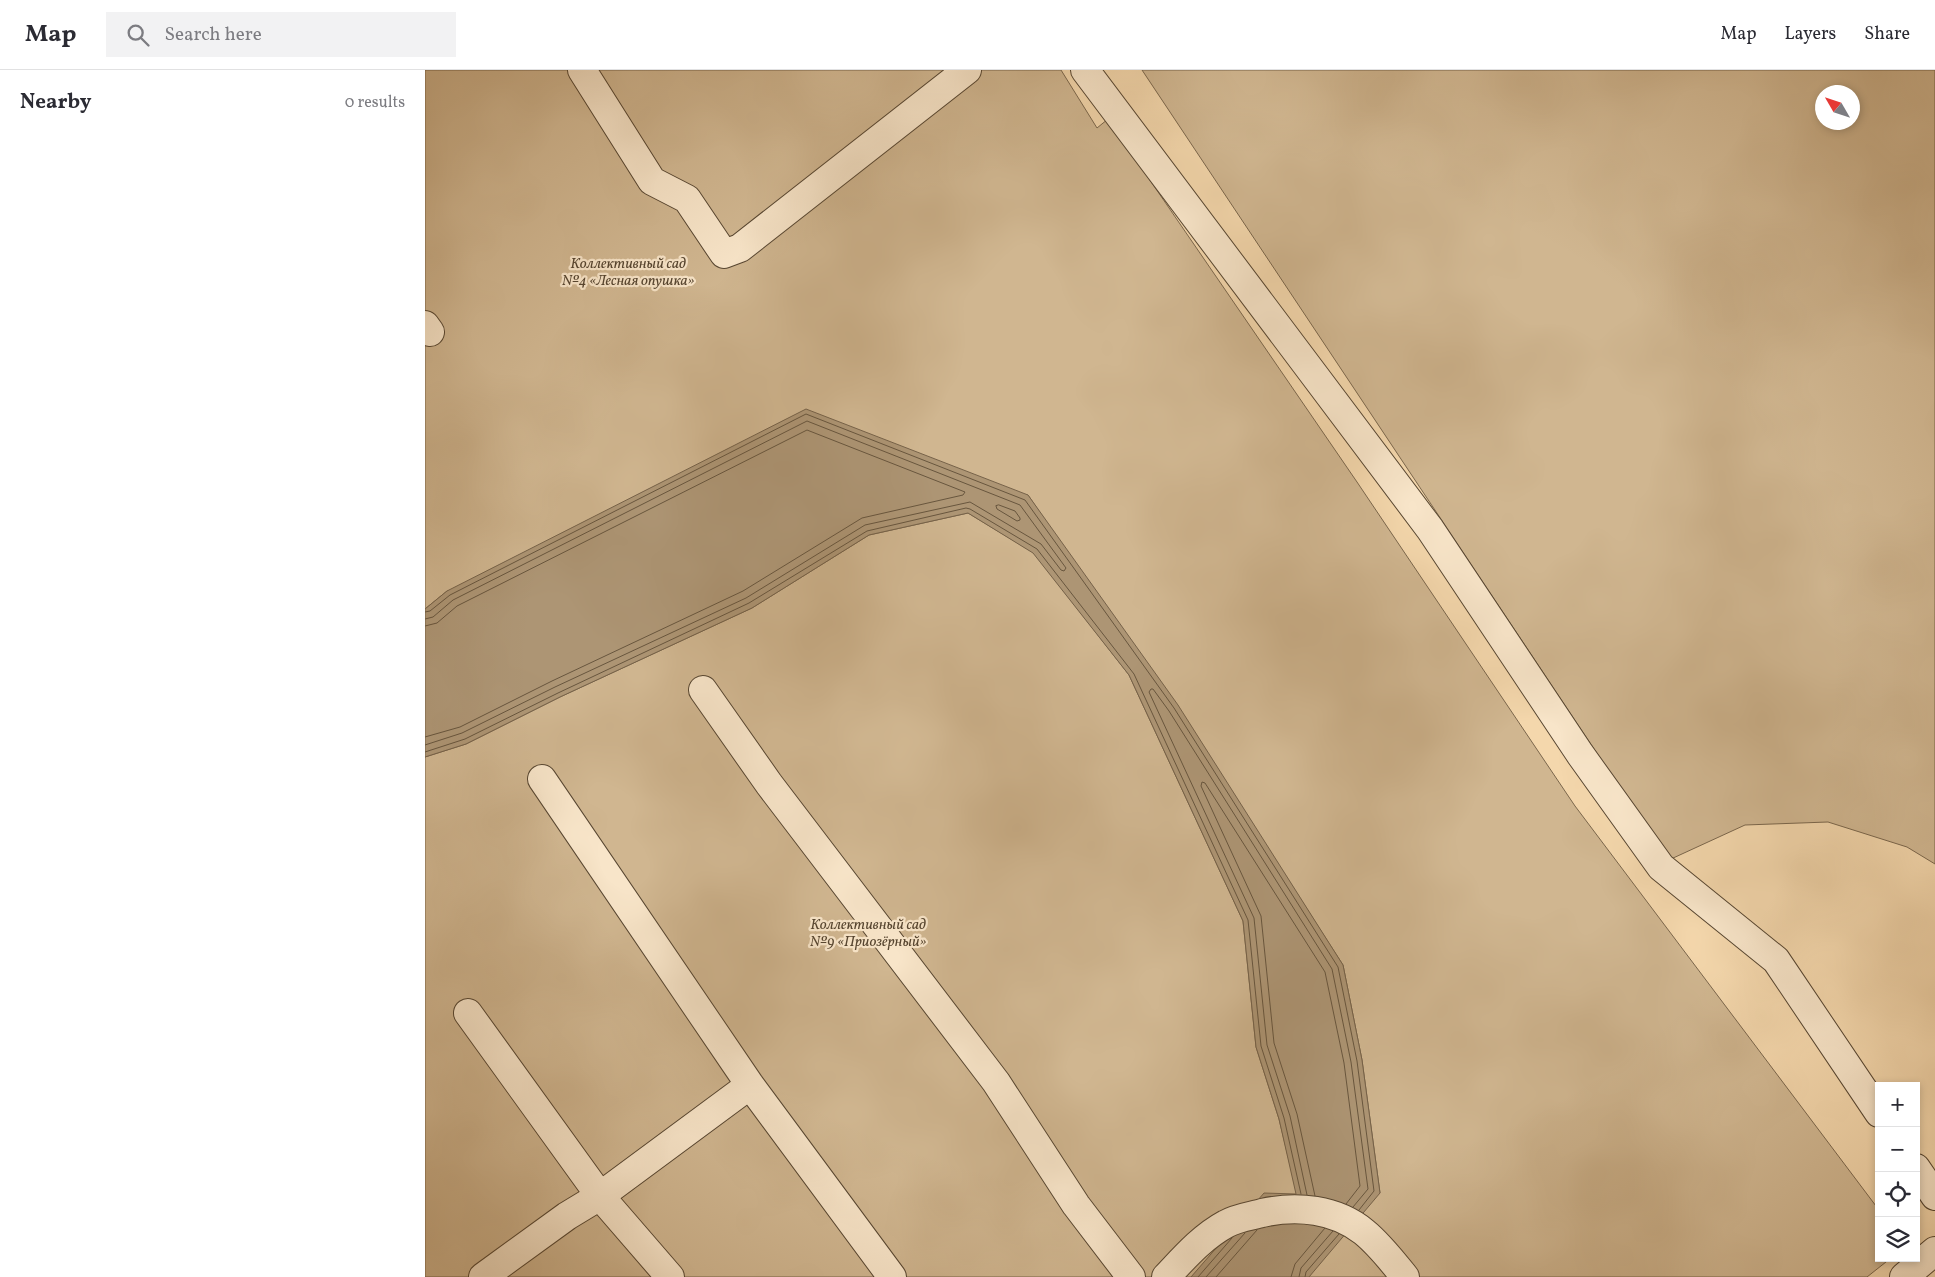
<!DOCTYPE html>
<meta charset="utf-8">
<style>
body{margin:0;font-family:Vollkorn,serif;background:#f2f2f3;color:#2b2b33}
.controls{position:absolute;right:15px;bottom:15px;display:grid;overflow:hidden;border-radius:0px;box-shadow:0 2px 8px #0003}
.controls button{width:45px;height:45px;display:grid;place-items:center;padding:0;border:0;border-bottom:1px solid #e1e1e2;background:#fff;color:#2b2b33;font:25px sans-serif}
.compass{position:absolute;left:1390px;top:15px;width:45px;height:45px;border-radius:50%;background:#fff;box-shadow:0 2px 8px #0003;rotate:309deg}
.list{margin:0;padding:0;list-style:none}
h2{display:flex;justify-content:space-between;align-items:center;height:65px;margin:0;padding:0 20px;font-size:21px}
h2 small{font-size:16px;font-weight:400;color:#7c7c81}
.icon{flex:none;width:28px;height:28px;fill:none;stroke:currentColor;stroke-width:2;stroke-linecap:round;stroke-linejoin:round}
.map{position:relative;flex:none;width:1510px;height:1207px;overflow:hidden}
header{display:flex;align-items:center;gap:30px;box-sizing:border-box;height:70px;padding:0 25px;background:#fff;border-bottom:1px solid #e1e1e2}
header strong{font-size:24px}
nav{display:flex;gap:28px;margin-inline-start:auto;font-size:18px}
.search{width:350px;height:45px;background:#f2f2f3;display:flex;align-items:center;gap:12px;box-sizing:border-box;padding:0 18px;border-radius:0px;color:#7c7c81;font-size:19px}
main{display:flex}
aside{flex:1;background:#fff}
.map>svg:first-child{display:block}
</style>
<header>
<strong>Map</strong>
<div class="search"><svg class="icon" aria-label="search" viewBox="0 0 24 24"><circle cx="10" cy="10" r="6"/><path d="M15 15l6 6"/></svg>Search here</div>
<nav><a>Map</a><a>Layers</a><a>Share</a></nav>
</header>
<main>
<aside>
<h2>Nearby<small>0 results</small></h2>
<ul class="list">
</ul>
</aside>
<div class="map">
<svg width="1510" height="1207" viewBox="0 0 1510 1207">
<rect width="100%" height="100%" fill="#f4d7ac"/>
<filter id="stains"><feTurbulence type="fractalNoise" baseFrequency=".004" numOctaves="4"/><feColorMatrix values="0 0 0 0 .2 0 0 0 0 .09 0 0 0 0 .02 0 0 0 .5 -.17"/></filter>
<radialGradient id="worn" r=".72"><stop offset=".6" stop-color="#630" stop-opacity="0"/><stop offset="1" stop-color="#630" stop-opacity=".3"/></radialGradient>
<path fill="#d0b690" stroke="#7a664c" fill-rule="evenodd" d="M0,0H636L672,58L683,49L932,412L1150,736L1454,1140V1188H1466L1442,1207H0V687L41,674L135,627L327,538L444,465L543,443L609,483L704,605L818,851L831,977L854,1049L872,1124L955,1123L937,990L918,895L851,791L603,425L22,521L0,539Z
M717,0H1510V794L1482,777L1403,752L1320,755L1246,789L1211,742ZM1398,22H1428V52H1398Z"/>
<path fill="#ad9574" stroke="#766249" d="M381,339L603,425L753,635L918,895L937,990L955,1123L884,1207H766L839,1123L871,1124L854,1049L831,977L818,851L704,605L608,483L543,443L444,465L327,538L135,627L41,674L0,687V539L22,521Z"/>
<g fill="none" stroke-linecap="round" stroke-linejoin="round">
<path stroke="#68563e" stroke-width="1" d="M574,435L590,441L595,448V450L592,451L572,439L571,436Z
M0,542L5,541L25,525L381,344L600,430L749,638L913,897L932,991L949,1121L934,1140
M0,549L8,547L28,530L382,351L595,435L641,498L639,501L636,500L616,474L545,432L440,455L321,528L130,617L37,663L0,675
M0,556L12,553L32,536L382,360L540,422L538,425L437,448L318,521L127,611L35,657L0,667
M0,682L40,669L133,623L324,533L442,461L541,438L545,439L612,479L709,604L823,850L836,976L859,1048L876,1124
M882,1125L865,1046L842,975L829,848L724,622L726,619H728L744,641L907,899L926,992L943,1119L928,1137
M890,1126L872,1044L849,973L836,846L776,716L777,712L780,713L900,902L919,993L935,1116L921,1134
M773,1207L807,1168
M781,1207L820,1163
M791,1207L832,1160
M866,1207L870,1194L900,1158
M874,1207L876,1198L908,1161
M880,1207L881,1202L914,1164"/>
<defs>
<path id="minor" d="M157,0L227,111L262,129L299,184L315,178L542,0
M660,0L1005,459L1155,684L1236,797L1351,890L1454,1043
M0,255L5,262
M278,620L344,714L571,1012L651,1135L706,1207
M117,709L325,1015L467,1207
M43,943L175,1126L245,1207
M1491,1098L1510,1126
M58,1207L142,1146L175,1126L325,1015
M741,1207C759,1188 777,1167 801,1154C811,1148 826,1146 837,1143C872,1135 911,1139 939,1162C954,1174 968,1192 980,1207
M1479,1207L1510,1181"/>
</defs>
<use href="#minor" stroke="#574631" stroke-width="30"/>
<use href="#minor" stroke="#f8e5c9" stroke-width="28"/>
</g>
<g text-anchor="middle" stroke-width="4.5" stroke-linejoin="round" paint-order="stroke">
<g font-size="15" font-style="italic" fill="#574631" stroke="#f8e5c9">
<text x="203" y="198">Коллективный сад<tspan x="203" dy="17">№4 «Лесная опушка»</tspan></text>
<text x="443" y="859">Коллективный сад<tspan x="443" dy="17">№9 «Приозёрный»</tspan></text>
</g>
</g>
<rect width="100%" height="100%" filter="url(#stains)"/>
<rect width="100%" height="100%" fill="url(#worn)"/>
</svg>
<div class="controls">
<button>+</button>
<button>−</button>
<button><svg class="icon" aria-label="locate" viewBox="0 0 24 24"><circle cx="12" cy="12" r="6"/><path d="M12 2v4M12 18v4M2 12h4M18 12h4"/></svg></button>
<button><svg class="icon" aria-label="layers" viewBox="0 0 24 24"><path d="M12 4l9 5-9 5-9-5zM3 14l9 5 9-5"/></svg></button>
</div>
<svg class="compass" viewBox="-18 -18 36 36"><path d="M0-13l5 13h-10z" fill="#e53935"/><path d="M0 13l5-13h-10z" fill="#7c7c81"/></svg>
</div>
</main>
